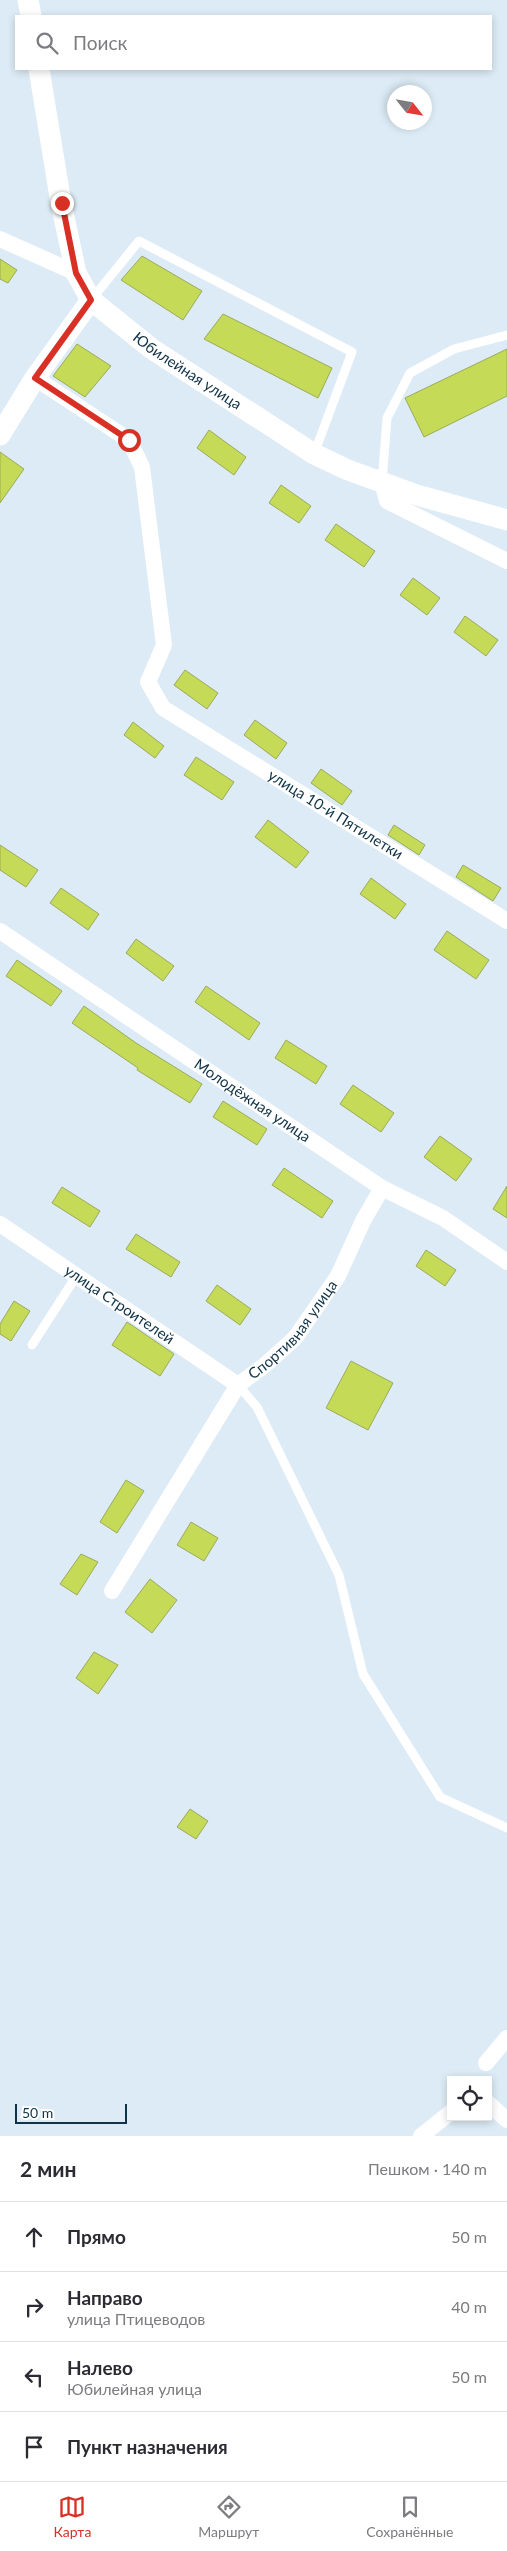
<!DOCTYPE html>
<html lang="ru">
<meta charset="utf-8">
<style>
body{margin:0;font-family:Lato,sans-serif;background:#f2f2f3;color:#2b2b33}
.controls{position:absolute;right:15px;bottom:15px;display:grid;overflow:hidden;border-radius:0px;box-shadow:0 2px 8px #0003}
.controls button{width:45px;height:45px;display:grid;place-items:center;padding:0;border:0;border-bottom:1px solid #e1e1e2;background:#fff;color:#2b2b33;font:25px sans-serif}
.compass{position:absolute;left:387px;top:85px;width:45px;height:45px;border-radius:50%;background:#fff;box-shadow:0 2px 8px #0003;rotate:121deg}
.scale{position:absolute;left:15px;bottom:12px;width:112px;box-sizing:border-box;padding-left:5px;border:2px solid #103347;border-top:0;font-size:14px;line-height:18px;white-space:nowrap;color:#103347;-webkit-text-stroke:4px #fff;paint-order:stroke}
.stop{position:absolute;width:15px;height:15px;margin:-11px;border:4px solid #d93025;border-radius:50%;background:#fff}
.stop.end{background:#d93025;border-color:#fff;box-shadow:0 1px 5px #0008}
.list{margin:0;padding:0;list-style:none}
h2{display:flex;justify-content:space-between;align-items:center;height:65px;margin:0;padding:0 20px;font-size:21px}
h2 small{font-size:16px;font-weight:400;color:#7c7c81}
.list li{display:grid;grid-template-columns:32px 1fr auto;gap:15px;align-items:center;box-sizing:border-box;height:70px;padding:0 20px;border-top:1px solid #e1e1e2}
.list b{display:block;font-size:19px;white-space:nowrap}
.list p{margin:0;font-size:16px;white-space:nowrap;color:#7c7c81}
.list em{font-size:16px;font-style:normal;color:#7c7c81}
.icon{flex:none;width:28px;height:28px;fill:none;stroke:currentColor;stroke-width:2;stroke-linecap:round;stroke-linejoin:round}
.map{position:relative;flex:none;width:507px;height:2136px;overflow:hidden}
.search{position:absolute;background:#fff;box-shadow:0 2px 8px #0003;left:15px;right:15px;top:15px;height:55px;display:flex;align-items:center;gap:12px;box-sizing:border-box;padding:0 18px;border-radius:0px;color:#7c7c81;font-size:19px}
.sheet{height:345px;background:#fff}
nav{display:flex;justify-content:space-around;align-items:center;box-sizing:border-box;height:70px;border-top:1px solid #e1e1e2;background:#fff;font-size:14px;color:#7c7c81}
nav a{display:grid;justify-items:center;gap:2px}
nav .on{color:#d93025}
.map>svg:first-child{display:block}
</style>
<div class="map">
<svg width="507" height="2136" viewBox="0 0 507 2136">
<rect width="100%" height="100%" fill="#dcebf5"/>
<path fill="#c5db57" stroke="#9baa5a" d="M142,256L202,291L183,320L121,280Z
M0,259L17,270L8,283L0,279Z
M223,314L332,368L318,398L204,339Z
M77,344L111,366L85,397L53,376Z
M507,349V396L424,437L405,398Z
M209,430L246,457L234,475L197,448Z
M0,452L24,469L0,503Z
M281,485L311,506L299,523L269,503Z
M336,524L375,551L364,567L325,540Z
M413,578L440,598L427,615L400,595Z
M465,616L498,640L486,656L454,632Z
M185,670L218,693L207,709L174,685Z
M255,720L287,743L276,759L244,735Z
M133,722L164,746L155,758L124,735Z
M196,757L234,782L222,800L184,775Z
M321,769L352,791L342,805L311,783Z
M268,820L309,852L296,868L255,837Z
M394,825L425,845L419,855L388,835Z
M0,845L38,870L26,887L0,870Z
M463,865L501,888L493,901L456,877Z
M371,878L406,904L395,919L360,894Z
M61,888L99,914L88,930L50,903Z
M447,931L489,960L476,979L434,950Z
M136,939L174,966L163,981L126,953Z
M17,960L62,991L51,1006L6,976Z
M206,986L260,1023L249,1040L195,1002Z
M84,1006L136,1043L202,1084L190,1103L137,1070L138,1068L72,1023Z
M286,1040L327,1066L316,1084L275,1058Z
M353,1085L394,1113L381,1132L340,1104Z
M223,1101L267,1129L257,1145L213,1117Z
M440,1136L472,1159L456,1181L424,1157Z
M284,1168L333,1201L322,1218L272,1185Z
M507,1186V1218L493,1209Z
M62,1187L100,1211L90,1227L52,1203Z
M136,1234L180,1262L171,1277L126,1249Z
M426,1250L456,1270L445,1286L416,1266Z
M217,1285L251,1309L240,1325L206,1301Z
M14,1301L30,1311L11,1341L0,1334V1324Z
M127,1322L174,1354L160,1376L112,1345Z
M351,1361L393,1383L368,1430L326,1408Z
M126,1480L144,1491L117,1533L100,1522Z
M191,1522L218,1538L204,1561L177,1545Z
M81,1554L98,1562L77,1595L60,1584Z
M150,1579L177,1600L152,1633L125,1612Z
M94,1652L118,1665L98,1694L76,1678Z
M190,1809L208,1821L196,1839L177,1827Z"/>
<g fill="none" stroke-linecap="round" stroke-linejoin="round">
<path stroke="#fff" stroke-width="9" d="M91,300L139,241L352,352L314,454
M382,482L387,418L410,373L454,349L507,335
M32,1345L77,1275
M238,1385L257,1407L339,1575L363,1674L440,1797L507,1828"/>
<g stroke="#fff" stroke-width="16">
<path d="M0,239L76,273"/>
<path id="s1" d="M35,378L129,440L142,467L164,645L148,682L163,708L507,921"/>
<path d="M382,482L387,501L507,561"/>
<path id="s2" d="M0,931L382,1188L443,1218L507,1262"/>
<path id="s3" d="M0,1224L238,1385"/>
<path id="s4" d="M112,1591L238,1385L265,1365L295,1338L338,1276L363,1221L382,1188"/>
<path d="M486,2063L507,2038"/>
<path d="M488,2103L507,2120"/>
<path d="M421,2136L451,2112"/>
</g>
<g stroke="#fff" stroke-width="21">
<path d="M28,0L31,16"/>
<path id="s5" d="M39,69L61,203L76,273L91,300L152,349L314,454L348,470L417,495L507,520"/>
<path d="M0,435L35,378L91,300"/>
</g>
</g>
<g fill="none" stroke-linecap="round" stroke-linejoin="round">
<path stroke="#d93025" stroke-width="6" d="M62,203L76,273L91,300L35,378L129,440"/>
</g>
<g text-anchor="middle" stroke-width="4" stroke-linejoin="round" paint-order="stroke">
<g font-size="15" fill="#103347" stroke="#fff">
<text dy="5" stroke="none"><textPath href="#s5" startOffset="358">Юбилейная улица</textPath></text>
<text dy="5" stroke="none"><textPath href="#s1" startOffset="595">улица 10-й Пятилетки</textPath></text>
<text dy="5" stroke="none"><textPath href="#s2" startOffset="304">Молодёжная улица</textPath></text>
<text dy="5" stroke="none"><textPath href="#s3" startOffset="144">улица Строителей</textPath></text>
<text dy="5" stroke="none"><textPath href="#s4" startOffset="320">Спортивная улица</textPath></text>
</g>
</g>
</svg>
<div class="controls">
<button><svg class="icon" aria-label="locate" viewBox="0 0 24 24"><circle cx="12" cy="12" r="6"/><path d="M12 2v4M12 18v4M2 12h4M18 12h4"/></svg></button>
</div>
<svg class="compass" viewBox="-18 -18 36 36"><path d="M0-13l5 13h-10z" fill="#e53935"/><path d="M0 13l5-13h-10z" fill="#7c7c81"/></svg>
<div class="scale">50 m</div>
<div class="stop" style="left:129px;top:440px"></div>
<div class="stop end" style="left:62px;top:203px"></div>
<div class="search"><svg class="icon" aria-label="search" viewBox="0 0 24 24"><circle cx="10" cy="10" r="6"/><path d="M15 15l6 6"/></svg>Поиск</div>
</div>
<section class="sheet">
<h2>2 мин<small>Пешком · 140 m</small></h2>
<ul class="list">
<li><svg class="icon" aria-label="ahead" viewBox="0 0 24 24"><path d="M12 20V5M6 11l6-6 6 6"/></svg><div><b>Прямо</b></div><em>50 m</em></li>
<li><svg class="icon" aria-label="right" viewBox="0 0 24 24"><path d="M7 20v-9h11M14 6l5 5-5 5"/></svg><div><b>Направо</b><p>улица Птицеводов</p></div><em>40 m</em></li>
<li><svg class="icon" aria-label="left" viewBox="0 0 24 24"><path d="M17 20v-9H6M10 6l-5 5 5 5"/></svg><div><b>Налево</b><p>Юбилейная улица</p></div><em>50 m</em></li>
<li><svg class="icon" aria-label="arrive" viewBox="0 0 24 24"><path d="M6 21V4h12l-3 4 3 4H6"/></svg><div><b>Пункт назначения</b></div></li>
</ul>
</section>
<nav>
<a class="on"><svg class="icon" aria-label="map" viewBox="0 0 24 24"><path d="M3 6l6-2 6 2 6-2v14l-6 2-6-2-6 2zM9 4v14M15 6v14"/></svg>Карта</a>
<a><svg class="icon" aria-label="directions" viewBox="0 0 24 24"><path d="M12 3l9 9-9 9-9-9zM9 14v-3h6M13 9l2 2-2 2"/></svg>Маршрут</a>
<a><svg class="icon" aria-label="saved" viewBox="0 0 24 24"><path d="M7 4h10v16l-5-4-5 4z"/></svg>Сохранённые</a>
</nav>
